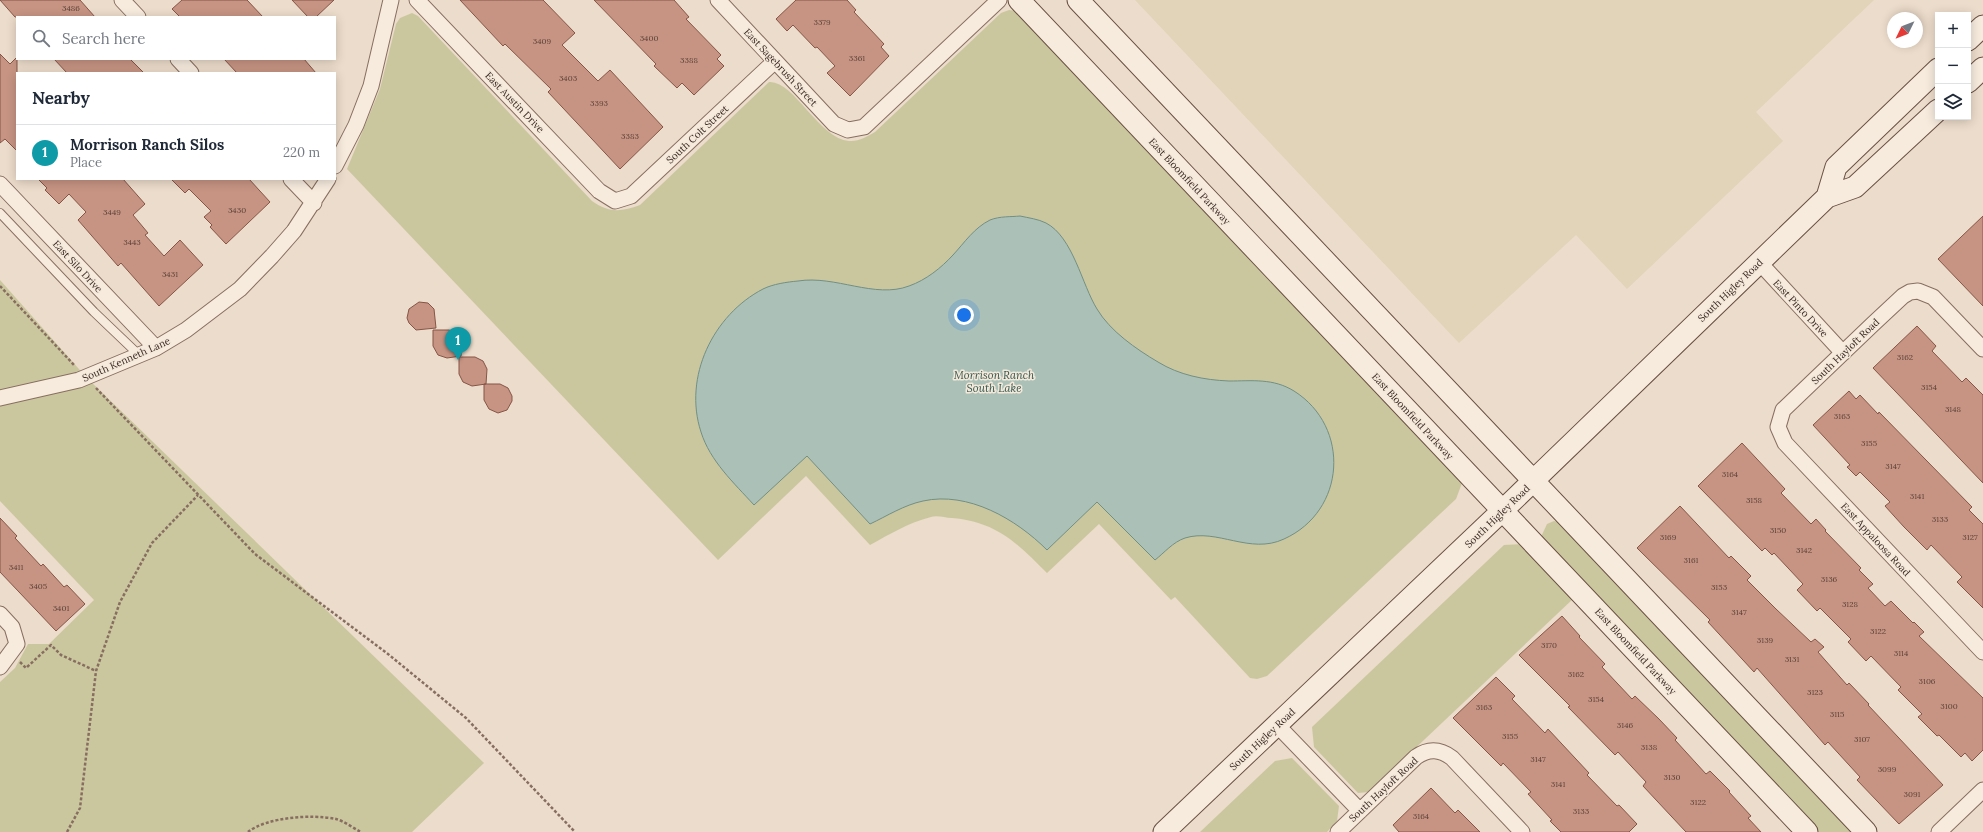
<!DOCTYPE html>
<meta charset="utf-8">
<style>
body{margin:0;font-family:Lora,serif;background:#f6f6f7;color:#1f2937}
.controls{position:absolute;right:12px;top:12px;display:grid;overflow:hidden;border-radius:0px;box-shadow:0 2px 10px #0003}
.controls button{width:36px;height:36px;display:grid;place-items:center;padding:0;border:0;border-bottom:1px solid #e0e1e3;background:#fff;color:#1f2937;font:20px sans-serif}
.compass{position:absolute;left:1887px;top:12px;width:36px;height:36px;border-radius:50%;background:#fff;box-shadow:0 2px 10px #0003;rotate:227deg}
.you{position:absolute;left:964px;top:315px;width:14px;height:14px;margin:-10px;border:3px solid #fff;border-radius:50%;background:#1a73e8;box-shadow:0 0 0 6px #1a73e833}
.badge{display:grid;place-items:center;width:26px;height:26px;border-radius:50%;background:#d93025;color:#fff;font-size:13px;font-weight:700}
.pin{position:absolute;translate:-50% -33px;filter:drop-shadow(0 1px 2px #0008)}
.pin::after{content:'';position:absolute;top:21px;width:14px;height:12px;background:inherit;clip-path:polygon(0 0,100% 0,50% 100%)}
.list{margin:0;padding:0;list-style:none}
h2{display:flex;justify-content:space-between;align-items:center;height:52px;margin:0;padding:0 16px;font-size:17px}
h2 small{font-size:13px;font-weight:400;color:#747a83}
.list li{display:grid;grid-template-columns:26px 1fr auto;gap:12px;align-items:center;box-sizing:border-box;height:56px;padding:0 16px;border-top:1px solid #e0e1e3}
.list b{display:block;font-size:15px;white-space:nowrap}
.list p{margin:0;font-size:13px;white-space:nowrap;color:#747a83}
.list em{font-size:13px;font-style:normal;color:#747a83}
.icon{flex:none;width:22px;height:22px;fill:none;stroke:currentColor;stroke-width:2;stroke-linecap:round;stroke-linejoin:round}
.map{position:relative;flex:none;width:1983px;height:832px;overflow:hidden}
.search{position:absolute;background:#fff;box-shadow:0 2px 10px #0003;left:16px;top:16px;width:320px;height:44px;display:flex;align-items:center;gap:10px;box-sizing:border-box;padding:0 14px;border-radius:0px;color:#747a83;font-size:15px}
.panel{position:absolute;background:#fff;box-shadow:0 2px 10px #0003;left:16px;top:72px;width:320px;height:108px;border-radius:0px}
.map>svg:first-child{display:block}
</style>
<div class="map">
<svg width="1983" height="832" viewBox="0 0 1983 832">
<rect width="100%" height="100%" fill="#ecdccb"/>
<path fill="#e1d4b9" d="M1135,0H1874L1756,112L1783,141L1627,289L1576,235L1459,343Z"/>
<path fill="#cac79f" d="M1009,10L1017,11L1457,473L1462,483L1456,499L1267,676L1257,679L1250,678L1175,597L1171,600L1099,524L1047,573C1017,543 997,522 952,518C945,518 937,515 931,517C908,523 890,534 870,545L806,476L718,560L347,169L380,89L396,24L400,18L412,13L418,16L592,201C609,213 621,212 640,205L769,82C794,80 818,138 849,141C858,142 868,136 875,132L1001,13Z
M0,280L86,377L484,763L412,832H0V682L15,668L28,644H49L94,600L0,501Z
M1554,521L1565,523L1857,832H1816L1541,537L1547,524Z
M1523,544L1574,598L1369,792L1358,793L1314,747L1312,727L1504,545Z
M1292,758L1339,806L1337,821L1327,832H1200L1275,761Z"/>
<path fill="#abc1b7" stroke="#728f83" d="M1020,216C1029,218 1038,219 1046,223C1073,237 1082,285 1097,309C1110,331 1136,349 1158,362C1179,375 1204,380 1229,381C1252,381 1273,378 1294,391C1351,427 1346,511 1284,539C1250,555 1217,528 1185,538C1173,542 1164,553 1155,560L1097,502L1047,550C1016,519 968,491 923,501C904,505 887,516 870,524L807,456L754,505C734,483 710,461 701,432C683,377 713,315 763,289C773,284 787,282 798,281C835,275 875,299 909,286C926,280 941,268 953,255C965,242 974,228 990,220C1000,216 1011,217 1020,216Z"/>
<path fill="#c79483" stroke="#865547" d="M0,0H80L95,17H15Z
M182,0H247L263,17H180L172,9Z
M292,0H334L316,17H308Z
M460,0H543L575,33L562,45L598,81L610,70L663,127L620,169L548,92L551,89L505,44L503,46Z
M594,0H674L689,17L686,19L721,55L717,59L724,66L694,95L682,83L677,88L654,66L656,64Z
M796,0H847L856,10L854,12L884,44L881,47L889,56L850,96L827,73L835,66L817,47L815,48L793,25L787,31L776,19Z
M0,54L10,64L17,57V151L5,139L0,143Z
M54,59H130L144,73H67Z
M224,59H304L316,73H237Z
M38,179H123L145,204L133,215L148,233L145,235L164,256L180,240L203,265L159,306L121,263L118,266L78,220L86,212L69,194L59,204L45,190L47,188Z
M171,179H249L270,202L226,244L210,227L212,225L204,217L211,211L189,189L185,193Z
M1983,216V306L1938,259Z
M419,302L428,303L434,309L436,328L416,330L409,323L407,318L409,309Z
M1917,326L1936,346L1932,351L1962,382L1966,378L1983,395V483L1873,368Z
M433,330H449L457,333L462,342L461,356L447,358L438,355L433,346Z
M459,357H475L483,361L487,369L486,384L472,386L463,382L459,374Z
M484,384H500L508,388L512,396V401L507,410L498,413L489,409L484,400Z
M1849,391L1856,399L1860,395L1878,414L1879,412L1972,507L1969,510L1983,524V608L1957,582L1962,577L1931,545L1927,550L1904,527L1885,506L1890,502L1860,472L1856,476L1847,467L1850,465L1813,425Z
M1742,443L1785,489L1781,493L1811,524L1816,519L1826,530L1825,531L1861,568L1859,570L1873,584L1868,588L1885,606L1891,601L1913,623L1914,622L1924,632L1919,636L1983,698V750L1972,761L1965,753L1961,757L1939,735L1937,736L1918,717L1922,714L1898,690L1901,687L1871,656L1866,661L1848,642L1851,639L1820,608L1817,611L1797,590L1803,584L1774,553L1772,555L1765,548L1762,551L1698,486Z
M1680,506L1729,558L1731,556L1751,576L1747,580L1776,609L1811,642L1815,639L1824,647L1818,652L1847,685L1849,683L1869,704L1868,705L1943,785L1899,824L1857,780L1860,777L1828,742L1825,745L1757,668L1754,672L1708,622L1710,620L1637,548Z
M0,518L17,536L15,538L41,566L43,564L64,587L67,585L85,604L56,631L0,572Z
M1562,616L1580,636L1579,637L1605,664L1602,667L1632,699L1635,696L1659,719L1677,738L1675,740L1706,774L1710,771L1730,791L1729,792L1751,816L1748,818L1761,832H1686L1643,786L1646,782L1618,752L1615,755L1568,707L1570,706L1519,655Z
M1496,677L1515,696L1512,699L1545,733L1548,729L1589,773L1587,775L1617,806L1619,805L1637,824L1629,832H1561L1550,821L1552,820L1528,794L1531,792L1503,763L1501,766L1453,718Z
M1431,788L1455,813L1458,810L1480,832H1399L1393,825Z"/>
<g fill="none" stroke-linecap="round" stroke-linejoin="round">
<defs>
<path id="lane" d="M0,213L94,312L138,354"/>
<path id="street" d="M122,0L138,17
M417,0L599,191L615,201L631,196L775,61
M718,0L834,124L848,130L864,127L999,0
M178,59L191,73
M335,166L356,125L371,86L391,0
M291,179L314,203
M0,184L156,348
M1759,262L1843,353
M1983,349L1933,297L1918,291L1910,292L1903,296L1873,324L1783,410L1778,427L1785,443L1983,652
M0,398L79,380L156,348L186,330L240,289L272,256L294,231L328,179
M0,614L12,627L17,644L0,667
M1277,725L1360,811
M1338,832L1416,757C1429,748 1440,749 1452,758L1522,832
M1939,832L1983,790"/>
<path id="secondary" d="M1019,0L1807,832
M1078,0L1866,832
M1968,40L1983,26
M1968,82L1983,68
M1827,197L1836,167L1938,69
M1164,832L1503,510L1827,197L1855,187L1938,110"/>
</defs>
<use href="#lane" stroke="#886e60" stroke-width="10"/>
<use href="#street" stroke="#886e60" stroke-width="17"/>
<use href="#secondary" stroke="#6a5043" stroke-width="23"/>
<path stroke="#886e60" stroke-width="2.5" stroke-dasharray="3 2" stroke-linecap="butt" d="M0,286L75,366
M96,388L255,554L388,654L466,718L575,832
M20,662L26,668L51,645L61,655L96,671
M67,832L80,808L96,671L120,602L152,543L198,495
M248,832C267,817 312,814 336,819C344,821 353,828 361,832"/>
<use href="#lane" stroke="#f7ebde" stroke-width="8"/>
<use href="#street" stroke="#f7ebde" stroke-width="15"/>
<use href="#secondary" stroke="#f7ebde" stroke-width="21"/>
</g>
<g text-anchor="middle" stroke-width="3" stroke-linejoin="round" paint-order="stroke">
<g font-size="8" fill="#5d443a">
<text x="71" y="11">3486</text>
<text x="822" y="25">3379</text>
<text x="649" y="41">3400</text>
<text x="542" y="44">3409</text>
<text x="857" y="61">3361</text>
<text x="689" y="63">3388</text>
<text x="568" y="81">3403</text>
<text x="599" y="106">3393</text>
<text x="630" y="139">3383</text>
<text x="237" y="213">3430</text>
<text x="112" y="215">3449</text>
<text x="132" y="245">3443</text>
<text x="170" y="277">3431</text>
<text x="1905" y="360">3162</text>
<text x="1929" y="390">3154</text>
<text x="1953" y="412">3148</text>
<text x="1842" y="419">3163</text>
<text x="1869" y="446">3155</text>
<text x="1893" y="469">3147</text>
<text x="1730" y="477">3164</text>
<text x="1917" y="499">3141</text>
<text x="1754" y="503">3158</text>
<text x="1940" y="522">3133</text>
<text x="1778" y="533">3150</text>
<text x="1668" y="540">3169</text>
<text x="1970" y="540">3127</text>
<text x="1804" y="553">3142</text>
<text x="1691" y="563">3161</text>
<text x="16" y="570">3411</text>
<text x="1829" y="582">3136</text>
<text x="38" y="589">3405</text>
<text x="1719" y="590">3153</text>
<text x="1850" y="607">3128</text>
<text x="61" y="611">3401</text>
<text x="1739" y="615">3147</text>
<text x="1878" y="634">3122</text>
<text x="1765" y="643">3139</text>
<text x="1549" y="648">3170</text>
<text x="1901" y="656">3114</text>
<text x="1792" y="662">3131</text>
<text x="1576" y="677">3162</text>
<text x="1927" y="684">3106</text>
<text x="1815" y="695">3123</text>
<text x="1596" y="702">3154</text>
<text x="1949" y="709">3100</text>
<text x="1484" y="710">3163</text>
<text x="1837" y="717">3115</text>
<text x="1625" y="728">3146</text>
<text x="1510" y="739">3155</text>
<text x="1862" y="742">3107</text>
<text x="1649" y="750">3138</text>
<text x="1538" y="762">3147</text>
<text x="1887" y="772">3099</text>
<text x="1672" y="780">3130</text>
<text x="1558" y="787">3141</text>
<text x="1912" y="797">3091</text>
<text x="1698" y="805">3122</text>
<text x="1581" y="814">3133</text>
<text x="1421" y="819">3164</text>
</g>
<g font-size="10" fill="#3a2922" stroke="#f4e8da">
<text transform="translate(781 67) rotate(47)" y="4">East Sagebrush Street</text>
<text transform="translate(515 102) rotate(46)" y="4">East Austin Drive</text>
<text transform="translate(697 134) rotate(-43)" y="4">South Colt Street</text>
<text transform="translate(1190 181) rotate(47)" y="4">East Bloomfield Parkway</text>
<text transform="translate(78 266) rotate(47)" y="4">East Silo Drive</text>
<text transform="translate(1730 290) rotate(-44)" y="4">South Higley Road</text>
<text transform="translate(1801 308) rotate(47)" y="4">East Pinto Drive</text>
<text transform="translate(1845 351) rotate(-44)" y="4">South Hayloft Road</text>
<text transform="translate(126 359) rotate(-24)" y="4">South Kenneth Lane</text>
<text transform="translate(1413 416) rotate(47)" y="4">East Bloomfield Parkway</text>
<text transform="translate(1497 516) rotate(-44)" y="4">South Higley Road</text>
<text transform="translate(1876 539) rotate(47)" y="4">East Appaloosa Road</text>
<text transform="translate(1636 651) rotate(47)" y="4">East Bloomfield Parkway</text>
<text transform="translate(1262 739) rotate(-43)" y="4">South Higley Road</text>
<text transform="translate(1383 789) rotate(-43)" y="4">South Hayloft Road</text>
</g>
<g font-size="11" font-style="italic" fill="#33584f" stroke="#f4e8da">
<text x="994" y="379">Morrison Ranch<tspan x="994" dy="13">South Lake</tspan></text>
</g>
</g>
</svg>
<div class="controls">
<button>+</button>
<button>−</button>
<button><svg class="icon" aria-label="layers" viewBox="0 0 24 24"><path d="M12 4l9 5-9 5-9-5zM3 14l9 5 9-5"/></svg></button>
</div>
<svg class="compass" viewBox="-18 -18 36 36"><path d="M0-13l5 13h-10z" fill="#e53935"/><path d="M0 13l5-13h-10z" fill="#747a83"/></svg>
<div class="you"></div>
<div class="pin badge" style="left:458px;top:360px;background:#0f9aa8">1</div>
<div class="search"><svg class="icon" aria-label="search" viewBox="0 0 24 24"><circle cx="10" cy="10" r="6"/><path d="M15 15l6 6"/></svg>Search here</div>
<section class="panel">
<h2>Nearby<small></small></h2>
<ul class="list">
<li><span class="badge" style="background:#0f9aa8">1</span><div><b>Morrison Ranch Silos</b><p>Place</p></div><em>220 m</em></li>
</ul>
</section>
</div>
